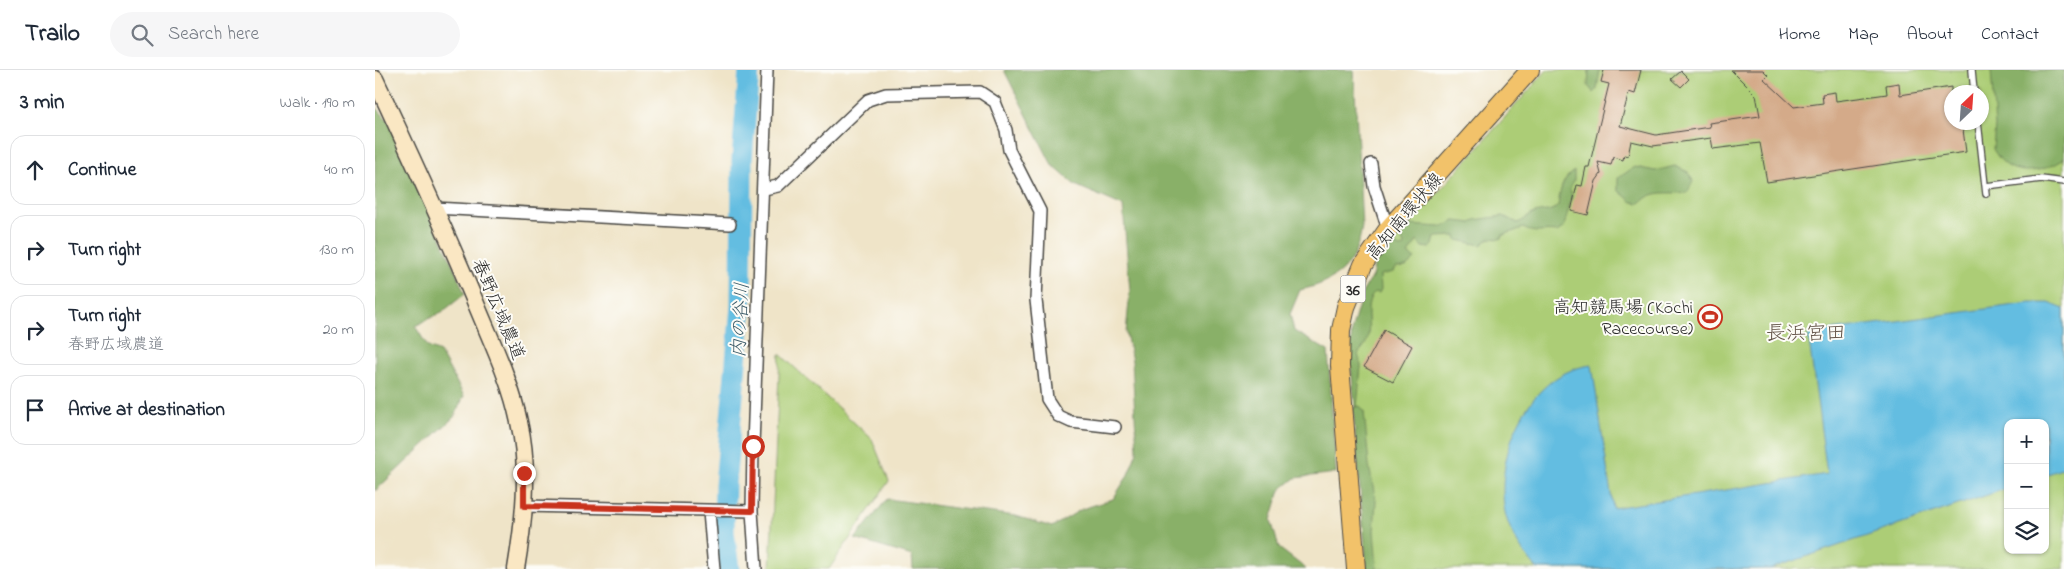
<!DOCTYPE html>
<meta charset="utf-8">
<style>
body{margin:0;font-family:"Indie Flower","Klee One",sans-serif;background:#f6f6f7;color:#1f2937}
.controls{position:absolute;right:15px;bottom:15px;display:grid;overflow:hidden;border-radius:10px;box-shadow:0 1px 4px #0004}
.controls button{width:45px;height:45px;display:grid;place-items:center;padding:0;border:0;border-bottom:1px solid #e0e1e3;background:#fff;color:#1f2937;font:25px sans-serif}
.compass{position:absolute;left:1569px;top:15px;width:45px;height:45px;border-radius:50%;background:#fff;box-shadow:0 1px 4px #0004;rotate:25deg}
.stop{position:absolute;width:15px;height:15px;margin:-11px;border:4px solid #c8321e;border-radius:50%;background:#fff}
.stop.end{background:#c8321e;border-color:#fff;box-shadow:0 1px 5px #0008}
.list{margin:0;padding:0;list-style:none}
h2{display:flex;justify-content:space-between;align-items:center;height:65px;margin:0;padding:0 20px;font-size:21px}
h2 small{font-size:16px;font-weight:400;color:#747a83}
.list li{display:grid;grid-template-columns:32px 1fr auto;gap:15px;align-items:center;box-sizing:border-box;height:70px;margin:0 10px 10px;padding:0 10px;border:1px solid #e0e1e3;border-radius:15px}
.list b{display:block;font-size:19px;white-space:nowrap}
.list p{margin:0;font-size:16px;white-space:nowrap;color:#747a83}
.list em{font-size:16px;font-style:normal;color:#747a83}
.icon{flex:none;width:28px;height:28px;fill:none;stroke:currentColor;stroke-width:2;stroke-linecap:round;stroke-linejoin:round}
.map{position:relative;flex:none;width:1689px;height:499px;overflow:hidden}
header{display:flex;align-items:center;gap:30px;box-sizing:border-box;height:70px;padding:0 25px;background:#fff;border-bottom:1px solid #e0e1e3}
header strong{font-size:24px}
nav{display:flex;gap:28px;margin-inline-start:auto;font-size:18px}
.search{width:350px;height:45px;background:#f6f6f7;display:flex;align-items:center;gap:12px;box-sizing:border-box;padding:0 18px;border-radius:28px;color:#747a83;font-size:19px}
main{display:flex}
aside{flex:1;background:#fff}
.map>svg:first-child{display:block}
</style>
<header>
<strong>Trailo</strong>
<div class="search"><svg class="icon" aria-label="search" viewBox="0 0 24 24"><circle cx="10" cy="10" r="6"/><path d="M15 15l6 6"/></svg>Search here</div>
<nav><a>Home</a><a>Map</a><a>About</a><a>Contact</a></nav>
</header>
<main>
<aside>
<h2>3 min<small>Walk · 190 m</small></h2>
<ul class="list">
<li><svg class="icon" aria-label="ahead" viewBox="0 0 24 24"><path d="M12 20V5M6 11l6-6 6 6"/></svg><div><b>Continue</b></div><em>40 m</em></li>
<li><svg class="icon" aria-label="right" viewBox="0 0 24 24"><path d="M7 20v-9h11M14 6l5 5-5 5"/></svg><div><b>Turn right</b></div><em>130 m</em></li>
<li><svg class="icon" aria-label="right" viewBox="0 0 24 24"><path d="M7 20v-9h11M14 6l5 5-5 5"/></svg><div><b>Turn right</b><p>春野広域農道</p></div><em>20 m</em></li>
<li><svg class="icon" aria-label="arrive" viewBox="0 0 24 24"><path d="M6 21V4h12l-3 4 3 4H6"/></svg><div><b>Arrive at destination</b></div></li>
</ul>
</aside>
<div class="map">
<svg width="1689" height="499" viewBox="0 0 1689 499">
<rect width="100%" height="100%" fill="#fdfcf7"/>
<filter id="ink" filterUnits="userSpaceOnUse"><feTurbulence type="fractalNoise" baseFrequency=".02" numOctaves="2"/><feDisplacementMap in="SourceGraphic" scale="10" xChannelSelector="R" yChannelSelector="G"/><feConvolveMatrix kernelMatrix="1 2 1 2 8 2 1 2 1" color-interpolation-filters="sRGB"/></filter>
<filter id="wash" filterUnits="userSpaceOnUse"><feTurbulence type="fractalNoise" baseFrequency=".0096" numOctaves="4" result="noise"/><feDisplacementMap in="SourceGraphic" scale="20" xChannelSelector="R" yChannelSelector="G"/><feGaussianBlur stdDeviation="1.12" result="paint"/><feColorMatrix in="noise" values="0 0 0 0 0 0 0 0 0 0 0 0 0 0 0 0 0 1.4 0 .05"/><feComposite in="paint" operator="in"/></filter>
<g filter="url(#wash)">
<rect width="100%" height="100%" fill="#efe4c8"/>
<path fill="#accd76" stroke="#6c7c50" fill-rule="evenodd" d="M1172,0H1689V499H992L977,292L988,222L1010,182ZM1576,22H1606V52H1576ZM1633,353H1670V480H1633Z
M405,284L497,369L514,411L454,499H395Z"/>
<path fill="#89b067" stroke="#5a6e49" d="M629,0H979L987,156C982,195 962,212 925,220L915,244L919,261L953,281L961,403L920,408L905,420L896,450L904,478L931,499H538L537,486L480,469L512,429L641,446L677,457L707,439L738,429L752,407L762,382L757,291L751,263L755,221L748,136L700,115L677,95Z
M1214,0H1225L1222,19L1219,23L1213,16Z
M1616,0H1689V89C1674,100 1646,107 1630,94C1625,90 1621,84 1618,79L1620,56Z
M0,36L19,57L90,224L67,242L40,256L53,277L65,282L89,326L79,347L0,421Z
M1300,96L1313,102L1318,111L1313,122C1294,125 1280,118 1265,133L1257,132L1243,120V108L1260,97L1280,101Z
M1199,101V110L1195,118L1197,126L1189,157L1182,162C1169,160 1160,165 1148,158L1128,165L1125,169L1115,168L1106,175L1082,170L1081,166L1060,167L1058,175L1055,178L1047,177L1042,171L1033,184L1040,189L1031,197L1020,198L1018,202L1005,205L1006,219L1004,223L1000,222C987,236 997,253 992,270C991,275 986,280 983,284L986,296L982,336L980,337L975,287L977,258L988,221L997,208L1000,191L1004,190L1018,172L1024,178L1030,177L1024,163L1032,155L1067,157L1080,151L1097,153L1100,150L1128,146L1143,153C1150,150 1154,145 1160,143C1170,140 1175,143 1183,136C1185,123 1186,109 1199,101Z
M985,336L989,342L990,352L994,396L1001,431L999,461L1002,499H992L978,338Z"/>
<path fill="#64bde1" stroke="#487486" d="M1655,233H1674L1689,239V398L1670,405V353H1633V418L1395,499H1162C1147,481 1132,460 1129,436C1122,379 1154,302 1217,295L1238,438L1452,404L1433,263Z"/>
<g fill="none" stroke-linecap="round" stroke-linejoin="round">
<path stroke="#64bde1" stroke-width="21" d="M354,499L349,462L350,415L366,236L367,90L374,0"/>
</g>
<g id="blocks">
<path fill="#d4aa89" d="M1229,0H1266L1260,24L1254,22L1245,56L1281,65L1335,57L1334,53L1385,46L1381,25L1356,0H1388L1393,5L1389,9L1419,37L1448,33L1447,24L1460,22L1461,31L1512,24L1511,15L1524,13L1525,25L1576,17V52H1587L1591,82L1392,112L1385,73L1338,79L1336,68L1278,76L1256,71L1253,86L1249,85L1248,90L1238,87L1236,95L1223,92L1226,104L1221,111L1213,145L1196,141L1202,115L1207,116L1211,97H1214L1234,14L1226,12Z
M1306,1L1314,9L1306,17L1297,9Z
M1009,260L1037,276L1018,312L989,297Z"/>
</g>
</g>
<g filter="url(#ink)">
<use href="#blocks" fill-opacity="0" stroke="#484743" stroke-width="1"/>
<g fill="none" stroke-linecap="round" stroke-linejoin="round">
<defs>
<path id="lane" d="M1597,0L1599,22
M1603,52L1611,124
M1611,116L1666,109L1689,112"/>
<path id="street" d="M996,94L999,116L1013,159
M389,119L403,116L493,30L511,24L605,22L620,32L631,60L634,80L665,141L661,230L672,329L683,346L696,352L740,357
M60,138L355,154
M149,436L377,441
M334,442L339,499
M381,499L377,441L378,376L392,0"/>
<path id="secondary" d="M0,9C36,86 72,163 104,241C119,277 136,313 144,352C155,399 149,451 141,499"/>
<path id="primary" d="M981,499L965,296L966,260L971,237L988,195L1013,159L1155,0"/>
</defs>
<use href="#lane" stroke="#484743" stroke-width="8"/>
<use href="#street" stroke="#484743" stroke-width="14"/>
<use href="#secondary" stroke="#484743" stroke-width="19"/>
<use href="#primary" stroke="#484743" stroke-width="20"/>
<use href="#lane" stroke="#fff" stroke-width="5.5"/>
<use href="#street" stroke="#fff" stroke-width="11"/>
<use href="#secondary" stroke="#fae7c3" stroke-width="16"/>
<use href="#primary" stroke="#f2c26a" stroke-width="18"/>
</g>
</g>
<g fill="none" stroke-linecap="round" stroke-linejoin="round" filter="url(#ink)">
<path stroke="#c8321e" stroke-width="6" d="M149,403V436L377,441L378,376"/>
</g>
<defs>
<symbol id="stadium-ring" viewBox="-11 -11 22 22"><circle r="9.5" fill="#fdfcf7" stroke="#c8321e" stroke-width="1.5"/><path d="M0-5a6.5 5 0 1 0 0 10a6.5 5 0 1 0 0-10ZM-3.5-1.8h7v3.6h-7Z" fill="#c8321e"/></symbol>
</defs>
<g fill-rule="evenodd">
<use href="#stadium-ring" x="1321" y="233" width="28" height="28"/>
</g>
<g text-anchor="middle" stroke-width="4" stroke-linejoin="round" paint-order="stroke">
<rect fill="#fdfcf7" stroke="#6a6a68" stroke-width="1" x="965.5" y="205.5" width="25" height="27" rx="4"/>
<g font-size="16" font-weight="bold" fill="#2b2b2b">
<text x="978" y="225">36</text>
</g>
<g font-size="18" fill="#2b2b2b" stroke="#fdfcf7">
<text transform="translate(1029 146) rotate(-50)" y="6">高知南環状線</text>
<text transform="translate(124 239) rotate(67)" y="6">春野広域農道</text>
</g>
<g font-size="18" fill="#2b2b2b" stroke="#fdfcf7" text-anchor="end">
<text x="1318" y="243">高知競馬場 (Kōchi<tspan x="1318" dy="21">Racecourse)</tspan></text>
</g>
<g font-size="19" font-style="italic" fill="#3f5e6b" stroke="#fdfcf7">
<text transform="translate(364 250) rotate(-87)" y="7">内の谷川</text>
</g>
<g font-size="20" fill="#66574c" stroke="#fdfcf7">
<text x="1431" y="269">長浜宮田</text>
</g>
</g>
</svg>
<div class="controls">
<button>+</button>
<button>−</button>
<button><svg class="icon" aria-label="layers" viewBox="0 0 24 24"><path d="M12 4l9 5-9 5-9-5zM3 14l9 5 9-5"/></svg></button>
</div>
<svg class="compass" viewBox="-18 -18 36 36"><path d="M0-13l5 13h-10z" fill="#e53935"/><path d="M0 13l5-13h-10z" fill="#747a83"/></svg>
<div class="stop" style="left:378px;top:376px"></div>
<div class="stop end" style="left:149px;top:403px"></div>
</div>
</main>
